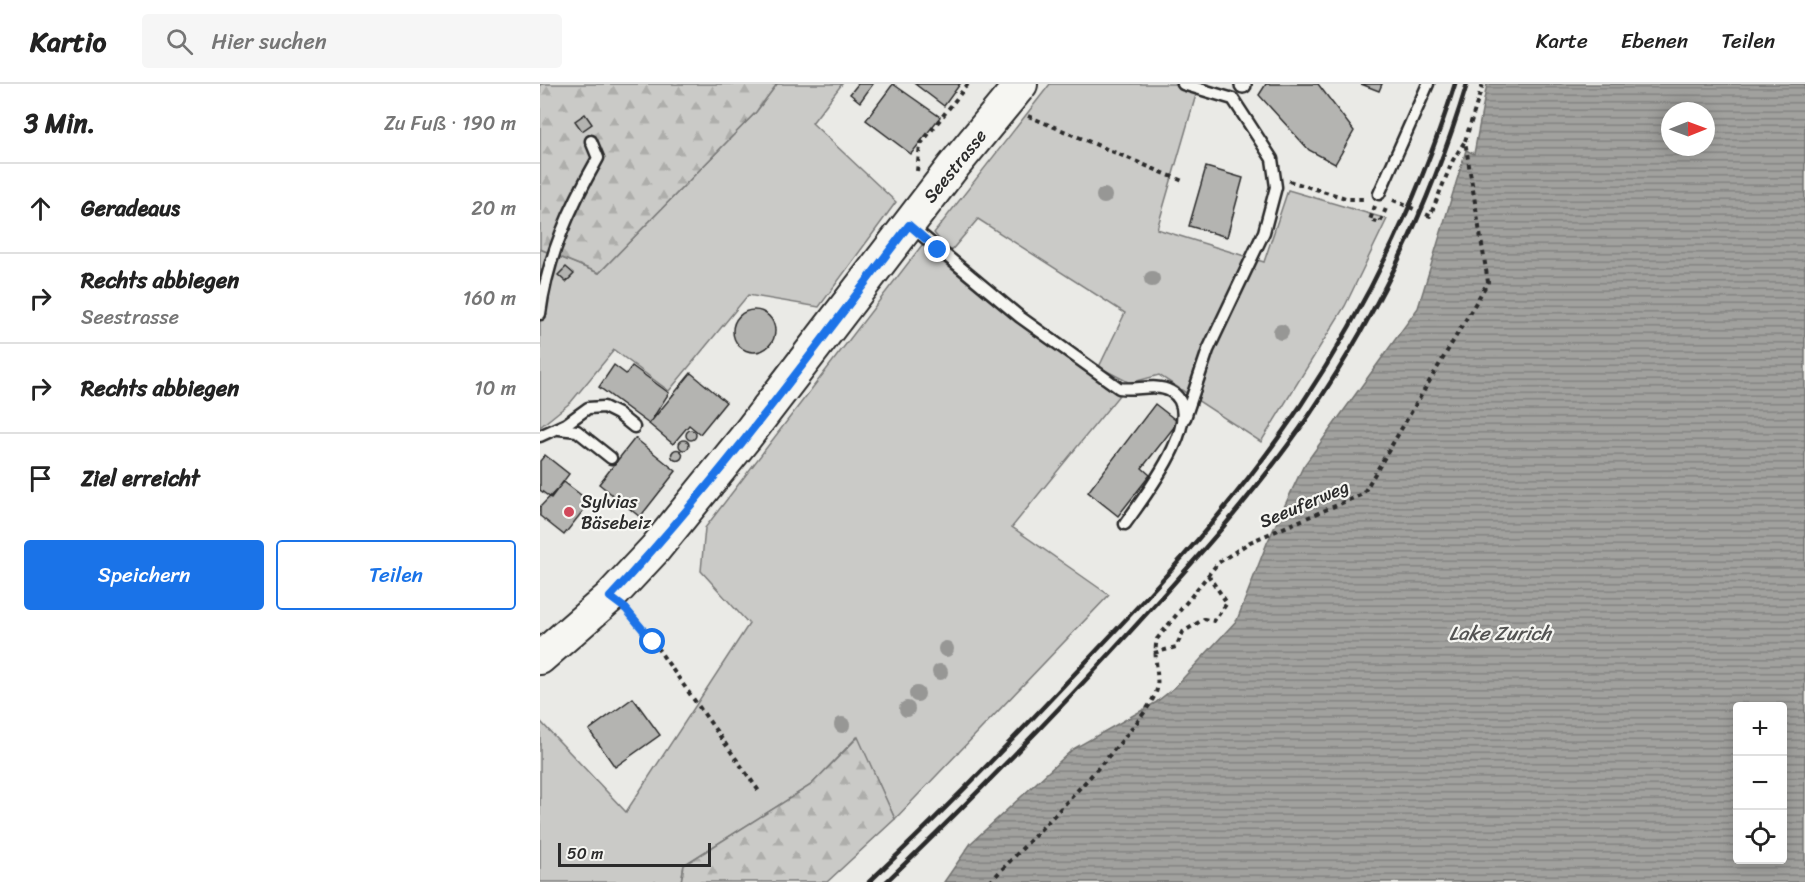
<!DOCTYPE html>
<html lang="de">
<meta charset="utf-8">
<style>
body{margin:0;font-family:Sriracha,sans-serif;background:#f6f6f6;color:#222}
.controls{position:absolute;right:18px;bottom:18px;display:grid;overflow:hidden;border-radius:6px;box-shadow:0 3px 15px #0003}
.controls button{width:54px;height:54px;display:grid;place-items:center;padding:0;border:0;border-bottom:2px solid #e0e0e0;background:#fff;color:#222;font:30px sans-serif}
.compass{position:absolute;left:1121px;top:18px;width:54px;height:54px;border-radius:50%;background:#fff;box-shadow:0 3px 15px #0003;rotate:89deg}
.scale{position:absolute;left:18px;bottom:15px;width:153px;box-sizing:border-box;padding-left:6px;border:3px solid #2b2b2b;border-top:0;font-size:16px;line-height:21px;white-space:nowrap;color:#2b2b2b;-webkit-text-stroke:4px #f6f6f2;paint-order:stroke}
.stop{position:absolute;width:18px;height:18px;margin:-14px;border:4px solid #1a73e8;border-radius:50%;background:#fff}
.stop.end{background:#1a73e8;border-color:#fff;box-shadow:0 2px 6px #0008}
.list{margin:0;padding:0;list-style:none}
h2{display:flex;justify-content:space-between;align-items:center;height:78px;margin:0;padding:0 24px;font-size:26px}
h2 small{font-size:20px;font-weight:400;color:#767676}
.list li{display:grid;grid-template-columns:39px 1fr auto;gap:18px;align-items:center;box-sizing:border-box;height:90px;padding:0 24px;border-top:2px solid #e0e0e0}
.list b{display:block;font-size:22px;white-space:nowrap}
.list p{margin:0;font-size:20px;white-space:nowrap;color:#767676}
.list em{font-size:20px;font-style:normal;color:#767676}
.actions{display:flex;gap:12px;padding:18px 24px}
.actions a{flex:1;padding:14px 0;border:2px solid #1a73e8;border-radius:6px;text-align:center;font-size:21px;color:#1a73e8}
.actions .main{background:#1a73e8;color:#fff}
.icon{flex:none;width:33px;height:33px;fill:none;stroke:currentColor;stroke-width:2;stroke-linecap:round;stroke-linejoin:round}
.map{position:relative;flex:none;width:1265px;height:798px;overflow:hidden}
header{display:flex;align-items:center;gap:36px;box-sizing:border-box;height:84px;padding:0 30px;background:#fff;border-bottom:2px solid #e0e0e0}
header strong{font-size:28px}
nav{display:flex;gap:33px;margin-inline-start:auto;font-size:21px}
.search{width:420px;height:54px;background:#f6f6f6;display:flex;align-items:center;gap:15px;box-sizing:border-box;padding:0 21px;border-radius:6px;color:#767676;font-size:22px}
main{display:flex}
aside{flex:1;background:#fff}
.map>svg:first-child{display:block}
</style>
<header>
<strong>Kartio</strong>
<div class="search"><svg class="icon" aria-label="search" viewBox="0 0 24 24"><circle cx="10" cy="10" r="6"/><path d="M15 15l6 6"/></svg>Hier suchen</div>
<nav><a>Karte</a><a>Ebenen</a><a>Teilen</a></nav>
</header>
<main>
<aside>
<h2>3 Min.<small>Zu Fuß · 190 m</small></h2>
<ul class="list">
<li><svg class="icon" aria-label="ahead" viewBox="0 0 24 24"><path d="M12 20V5M6 11l6-6 6 6"/></svg><div><b>Geradeaus</b></div><em>20 m</em></li>
<li><svg class="icon" aria-label="right" viewBox="0 0 24 24"><path d="M7 20v-9h11M14 6l5 5-5 5"/></svg><div><b>Rechts abbiegen</b><p>Seestrasse</p></div><em>160 m</em></li>
<li><svg class="icon" aria-label="right" viewBox="0 0 24 24"><path d="M7 20v-9h11M14 6l5 5-5 5"/></svg><div><b>Rechts abbiegen</b></div><em>10 m</em></li>
<li><svg class="icon" aria-label="arrive" viewBox="0 0 24 24"><path d="M6 21V4h12l-3 4 3 4H6"/></svg><div><b>Ziel erreicht</b></div></li>
</ul>
<div class="actions"><a class="main">Speichern</a><a>Teilen</a></div>
</aside>
<div class="map">
<svg width="1265" height="798" viewBox="0 0 1265 798">
<defs>
<pattern id="forest-firs" width="22" height="20" patternUnits="userSpaceOnUse" patternTransform="scale(1.5)"><rect width="22" height="20" fill="#cacac7"/><path d="M5 1l3.5 6h-7zM16 11l3.5 6h-7z" fill="#aeaeab"/></pattern>
<pattern id="water-rules" width="6" height="5" patternUnits="userSpaceOnUse" patternTransform="scale(1.5)"><rect width="6" height="5" fill="#a1a19e"/><path d="M0 2.5h6" fill="none" stroke="#838381"/></pattern>
</defs>
<rect width="100%" height="100%" fill="#eaeae6"/>
<filter id="ink" filterUnits="userSpaceOnUse"><feTurbulence type="fractalNoise" baseFrequency=".0167" numOctaves="2"/><feDisplacementMap in="SourceGraphic" scale="12" xChannelSelector="R" yChannelSelector="G"/><feConvolveMatrix kernelMatrix="1 2 1 2 8 2 1 2 1" color-interpolation-filters="sRGB"/></filter>
<g filter="url(#ink)">
<path fill="#cacac7" stroke="#7a7a79" stroke-width="1.5" d="M237,0H302L272,39L356,118L279,223L208,211L129,307L74,266L31,318L0,343V165L59,189L216,28Z
M510,0H643L658,4L617,145L724,178L748,106L847,135L805,222L721,358L619,291L590,299L559,283L585,229L438,135L410,168L394,149Z
M382,161L455,221L580,310L472,443L569,511L355,735L317,653L271,701L144,781L141,798H0V637L86,728L209,540L161,487L165,444Z"/>
<path fill="url(#forest-firs)" stroke="#7a7a79" stroke-width="1.5" d="M0,0H237L216,28L59,189L0,165Z
M318,653L355,735L287,798H141L144,781L271,701Z"/>
<path fill="url(#water-rules)" stroke="#727270" stroke-width="1.5" fill-rule="evenodd" d="M947,0H1265V798H404L431,759L533,665L615,619L634,604L697,536L727,459L763,383L878,224L926,66L934,70ZM1130,27H1166V63H1130ZM1198,622H1242V776H1198Z"/>
<path fill="#b4b4b1" stroke="#2b2b2b" stroke-width="1.5" d="M318,0H333L320,18L310,10Z
M353,0L400,33L371,70L326,36Z
M375,0H420L404,22Z
M726,0H778L814,47L795,80L769,66L719,11Z
M821,0H842L839,7Z
M45,30L52,40L42,47L35,37Z
M666,83L703,94L687,153L649,142Z
M26,183L34,190L26,198L18,191Z
M193 247a21 21 0 1 1 42 0a21 21 0 1 1-42 0Z
M74,281L86,290L92,282L129,309L109,340L59,303Z
M151,289L186,318L160,350L149,341L133,360L109,340Z
M615,320L638,338L602,384L610,391L578,432L548,408Z
M146 351a5 5 0 1 1 10 0a5 5 0 1 1-10 0Z
M95,354L136,387L100,433L59,400Z
M139 361a5 5 0 1 1 10 0a5 5 0 1 1-10 0Z
M131.5 371a5.5 5.5 0 1 1 11 0a5.5 5.5 0 1 1-11 0Z
M5,371L29,390L11,414L0,406V377Z
M24,398L50,418L24,451L0,432V423Z
M93,614L120,651L75,683L49,646Z"/>
<g fill="none" stroke-linecap="round" stroke-linejoin="round">
<defs>
<path id="service" d="M643,0L693,15L732,75L736,103L724,148L668,266L645,334
M839,110L888,0
M372,143L480,233L579,304C595,307 616,299 630,307C671,329 601,417 585,440
M0,230C7,174 30,123 58,74L51,57
M19,345L37,347L71,374
M0,352L26,340L48,324L64,323L78,330L94,343"/>
<path id="pedestrian" d="M703,1V0"/>
<path id="primary" d="M0,574L70,513L115,465L205,354L412,84L481,0"/>
</defs>
<use href="#service" stroke="#2b2b2b" stroke-width="15"/>
<use href="#pedestrian" stroke="#2b2b2b" stroke-width="20"/>
<use href="#primary" stroke="#2b2b2b" stroke-width="36"/>
<path stroke="#2b2b2b" stroke-width="4" stroke-dasharray="4.5 4.5" stroke-linecap="butt" d="M488,32L645,98
M377,87L380,61L428,0
M749,97L809,115H826
M853,116L890,132L913,76L925,57
M835,122L830,136L840,139L847,122
M89,528L113,558L221,710
M614,569L636,563L643,548L664,535L674,537L687,519L668,491
M450,798C479,767 611,636 617,605C619,588 613,572 617,555L678,479L710,458L823,410L948,198L925,57L943,0"/>
<use href="#service" stroke="#f6f6f2" stroke-width="10"/>
<use href="#pedestrian" stroke="#f6f6f2" stroke-width="15"/>
<use href="#primary" stroke="#f6f6f2" stroke-width="32"/>
<path stroke="#2b2b2b" stroke-width="4.5" d="M329,798C402,729 472,657 541,583C619,501 698,416 761,321C827,222 879,114 915,0
M346,798C429,718 510,636 588,550C652,480 716,409 770,330C838,229 892,116 927,0"/>
</g>
<g fill="#979795">
<circle cx="564" cy="112" r="8"/>
<circle cx="612" cy="195" r="8"/>
<circle cx="741" cy="248" r="8"/>
<circle cx="406" cy="565" r="8"/>
<circle cx="400" cy="588" r="8"/>
<circle cx="377" cy="610" r="8"/>
<circle cx="367" cy="625" r="8"/>
<circle cx="302" cy="641" r="8"/>
</g>
</g>
<g fill="none" stroke-linecap="round" stroke-linejoin="round" filter="url(#ink)">
<path stroke="#1a73e8" stroke-width="8" d="M113,558L86,525L70,513C179,396 273,267 369,141L398,166"/>
</g>
<circle fill="#d1495b" stroke="#f6f6f2" stroke-width="2" cx="29" cy="428" r="6"/>
<g text-anchor="middle" stroke-width="4.5" stroke-linejoin="round" paint-order="stroke">
<g font-size="18" fill="#2b2b2b" stroke="#f6f6f2">
<text transform="translate(415 82) rotate(-51)" y="6">Seestrasse</text>
<text transform="translate(764 420) rotate(-23)" y="6">Seeuferweg</text>
</g>
<g font-size="18" fill="#2b2b2b" stroke="#f6f6f2" text-anchor="start">
<text x="41" y="424">Sylvias<tspan x="41" dy="21">Bäsebeiz</tspan></text>
</g>
<g font-size="20" font-style="italic" fill="#545453" stroke="#f6f6f2">
<text x="960" y="556">Lake Zurich</text>
</g>
</g>
</svg>
<div class="controls">
<button>+</button>
<button>−</button>
<button><svg class="icon" aria-label="locate" viewBox="0 0 24 24"><circle cx="12" cy="12" r="6"/><path d="M12 2v4M12 18v4M2 12h4M18 12h4"/></svg></button>
</div>
<svg class="compass" viewBox="-18 -18 36 36"><path d="M0-13l5 13h-10z" fill="#e53935"/><path d="M0 13l5-13h-10z" fill="#767676"/></svg>
<div class="scale">50 m</div>
<div class="stop" style="left:113px;top:558px"></div>
<div class="stop end" style="left:398px;top:166px"></div>
</div>
</main>
